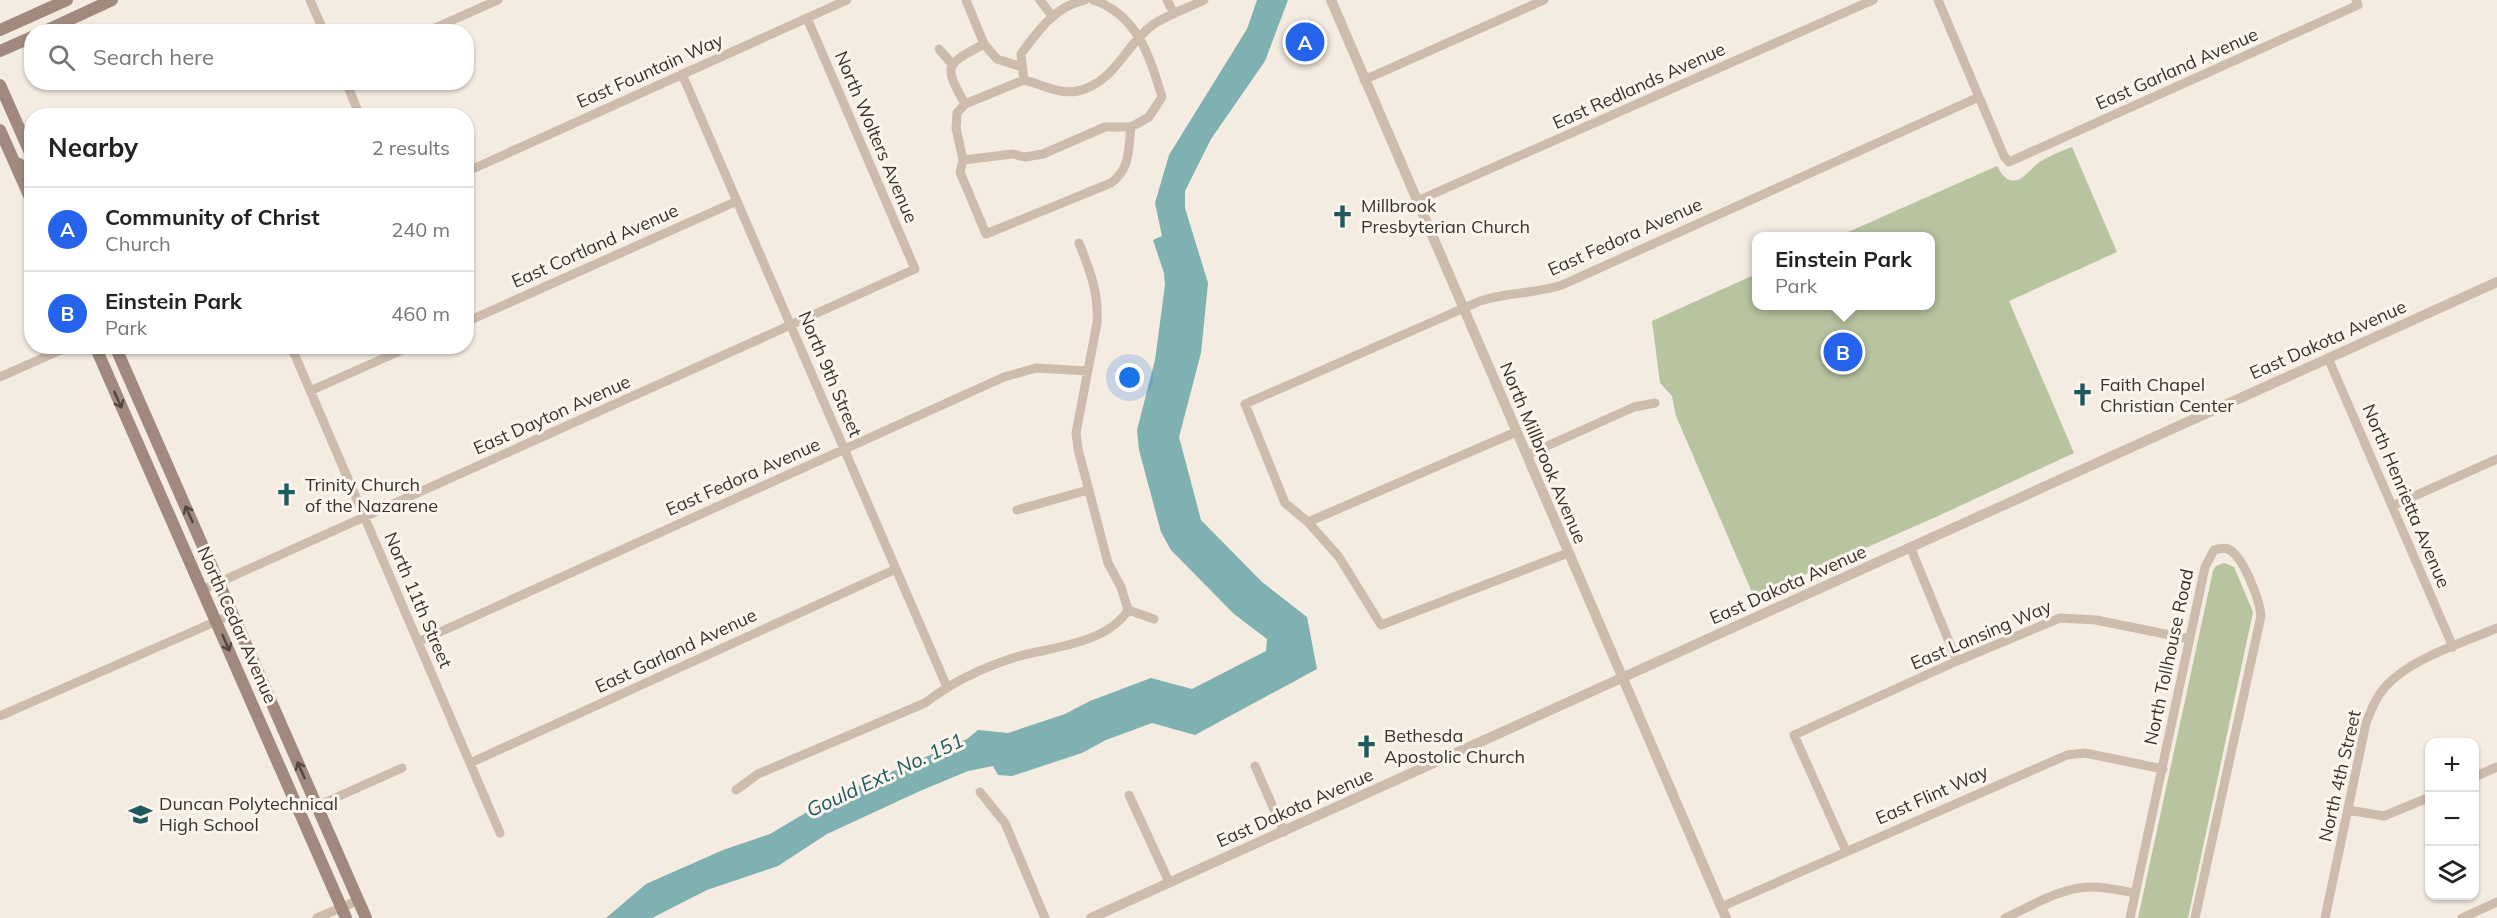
<!DOCTYPE html>
<meta charset="utf-8">
<style>
body{margin:0;font-family:Mulish,sans-serif;background:#f2f2f2;color:#222}
.controls{position:absolute;right:18px;bottom:18px;display:grid;overflow:hidden;border-radius:12px;box-shadow:0 2px 4px #0004}
.controls button{width:54px;height:54px;display:grid;place-items:center;padding:0;border:0;border-bottom:2px solid #e0e0e0;background:#fff;color:#222;font:30px sans-serif}
.you{position:absolute;left:1130px;top:378px;width:21px;height:21px;margin:-15px;border:4px solid #fff;border-radius:50%;background:#1a73e8;box-shadow:0 0 0 9px #1a73e833}
.badge{display:grid;place-items:center;width:39px;height:39px;border-radius:50%;background:#2563eb;color:#fff;font-size:20px;font-weight:700}
.pin{position:absolute;translate:-50% -50%;border:3px solid #fff;box-shadow:0 2px 6px #0006}
.popup{position:absolute;left:1752px;top:232px;width:183px;height:78px;box-sizing:border-box;display:grid;place-content:center;border-radius:12px;background:#fff;filter:drop-shadow(0 2px 4px #0005);font-size:20px;white-space:nowrap;color:#767676}
.popup b{font-size:22px;color:#222}
.popup::after{content:'';position:absolute;left:50%;top:100%;margin-left:-12px;border:12px solid transparent;border-top-color:#fff}
.list{margin:0;padding:0;list-style:none}
h2{display:flex;justify-content:space-between;align-items:center;height:78px;margin:0;padding:0 24px;font-size:26px}
h2 small{font-size:20px;font-weight:400;color:#767676}
.list li{display:grid;grid-template-columns:39px 1fr auto;gap:18px;align-items:center;box-sizing:border-box;height:84px;padding:0 24px;border-top:2px solid #e0e0e0}
.list b{display:block;font-size:22px;white-space:nowrap}
.list p{margin:0;font-size:20px;white-space:nowrap;color:#767676}
.list em{font-size:20px;font-style:normal;color:#767676}
.icon{flex:none;width:33px;height:33px;fill:none;stroke:currentColor;stroke-width:2;stroke-linecap:round;stroke-linejoin:round}
.map{position:relative;flex:none;width:2497px;height:918px;overflow:hidden}
.search{position:absolute;background:#fff;box-shadow:0 2px 4px #0004;left:24px;top:24px;width:450px;height:66px;display:flex;align-items:center;gap:15px;box-sizing:border-box;padding:0 21px;border-radius:24px;color:#767676;font-size:22px}
.panel{position:absolute;background:#fff;box-shadow:0 2px 4px #0004;left:24px;top:108px;width:450px;height:246px;border-radius:24px}
.map>svg:first-child{display:block}
</style>
<div class="map">
<svg width="2497" height="918" viewBox="0 0 2497 918">
<rect width="100%" height="100%" fill="#f4ebe1"/>
<path fill="#b8c4a0" d="M2072,147L2117,252L2009,301L2074,453L1938,516L1754,597L1676,416L1672,396L1660,383L1652,321L1756,274V306H1930V236H1839L1997,166C2014,198 2028,169 2041,161C2051,155 2062,151 2072,147Z
M2224,563L2234,567L2253,612L2188,918H2138L2213,571L2216,566Z"/>
<path fill="#7fb0b2" d="M1257,0H1288L1265,61L1211,139L1185,191V208L1208,283L1201,353L1179,437L1201,520L1262,582L1307,617L1317,669L1195,735L1152,723L1106,740L1082,753L1012,776L998,775L993,766L968,771L920,791L827,834L778,866L707,890L652,918H606L646,884L723,850L770,834L829,799L967,739L978,730L1008,733L1065,714L1090,701L1151,678L1192,689L1266,651L1267,639L1234,614L1171,550L1161,532L1139,450L1137,430L1155,360L1165,285L1164,273L1153,240L1162,236L1155,203L1169,155L1247,29Z"/>
<g fill="none" stroke-linecap="round" stroke-linejoin="round">
<path stroke="#cdbbac" stroke-width="9" d="M310,0L324,32
M966,0L984,44L997,59L1022,67
M1040,0L1052,16
M1167,0L1174,14
M1938,0L2004,156L2009,162L2358,5L2356,0
M426,32L498,0
M939,49L952,64
M682,74L947,687
M1024,80L1021,54C1038,31 1055,6 1085,0
M1364,80L1544,0
M346,82L360,116
M965,104C943,65 945,65 984,44
M1131,127C1128,150 1131,168 1111,183L986,234L960,172L963,160L956,128L957,113L965,104L1024,80C1041,84 1060,95 1078,91C1115,83 1126,43 1154,24C1169,14 1188,8 1204,0
M963,160L1013,154L1025,157L1043,154L1105,127H1131L1149,117L1162,97C1150,57 1137,14 1093,0
M466,172L847,0
M1417,201L1873,0
M1079,243C1090,270 1099,294 1097,323L1076,433L1078,449L1108,563L1121,587L1128,610
M466,322L737,201
M291,346L500,833
M2328,358L2453,647
M0,377L70,346
M310,391L411,346
M1527,455L1634,407L1655,403
M2392,506L2497,459
M1017,510L1088,490
M1308,522L1516,432
M1911,549L1957,661
M1568,553L1381,625L1339,557L1308,522L1285,503L1245,404L1480,301C1507,292 1535,294 1562,285L1979,97
M202,590L915,269L807,18
M1128,610L1154,619
M418,642L1004,377L1036,368L1088,371
M0,716L233,614
M470,763L896,569
M1255,766L1284,832
M2474,777L2497,767
M736,790L758,774L925,703C951,683 984,667 1016,657C1051,647 1107,644 1128,610
M980,792L1005,823L1045,918
M1129,795L1169,882
M317,806L402,768
M2348,810L2384,816L2430,797
M1846,851L1794,735L1957,661L2060,618L2096,620L2190,639
M1721,907L2067,755L2085,753L2163,769
M317,918L359,900
M2005,918C2032,906 2063,886 2093,887C2107,887 2122,891 2135,893
M2130,918L2205,567L2214,550C2219,549 2223,547 2228,549C2243,555 2260,601 2261,616L2195,918
M2325,918L2366,723C2371,710 2376,697 2386,686C2412,658 2462,643 2497,628
M2462,918L2497,902"/>
<path stroke="#cdbbac" stroke-width="10" d="M1331,0L1726,918
M1091,918L2497,282"/>
<path stroke="#a18a7d" stroke-width="12" d="M0,30L67,0
M43,32L112,0
M0,51L32,37
M0,85L32,157
M0,130L32,202
M17,163L25,167L32,180
M95,346L346,918
M115,346L366,918"/>
</g>
<defs><path id="oneway-shaft" d="M-6 0H5M1.5-3L5.5 0L1.5 3" fill="none" stroke-width="1.6" stroke-linecap="round" stroke-linejoin="round" transform="scale(1.5)"/></defs>
<g stroke="#544640">
<use href="#oneway-shaft" transform="translate(118 400) rotate(66)"/>
<use href="#oneway-shaft" transform="translate(189 514) rotate(-114)"/>
<use href="#oneway-shaft" transform="translate(226 643) rotate(66)"/>
<use href="#oneway-shaft" transform="translate(301 770) rotate(-114)"/>
</g>
<defs>
<symbol id="church-bare" viewBox="-9 -9 18 18"><path d="M-1.2-6h2.4v3.5h3.3v2.4h-3.3V6h-2.4V-.1h-3.3v-2.4h3.3Z" fill="#1f5a5e" stroke="#fbf5ee" stroke-width="2.5" paint-order="stroke"/></symbol>
<symbol id="school-bare" viewBox="-9 -9 18 18"><path d="M0-5L7-2L0 1L-7-2ZM-4 1L0 2.5L4 1V4Q0 6-4 4Z" fill="#1f5a5e" stroke="#fbf5ee" stroke-width="2.5" paint-order="stroke"/></symbol>
</defs>
<g fill-rule="evenodd">
<use href="#church-bare" x="1326" y="200" width="33" height="33"/>
<use href="#church-bare" x="2066" y="378" width="33" height="33"/>
<use href="#church-bare" x="270" y="478" width="33" height="33"/>
<use href="#church-bare" x="1350" y="730" width="33" height="33"/>
<use href="#school-bare" x="124" y="798" width="33" height="33"/>
</g>
<g text-anchor="middle" stroke-width="6" stroke-linejoin="round" paint-order="stroke">
<g font-size="18" fill="#3b302b" stroke="#fbf5ee">
<text transform="translate(2177 69) rotate(-24)" y="6">East Garland Avenue</text>
<text transform="translate(650 71) rotate(-24)" y="6">East Fountain Way</text>
<text transform="translate(1639 86) rotate(-24)" y="6">East Redlands Avenue</text>
<text transform="translate(876 137) rotate(67)" y="6">North Wolters Avenue</text>
<text transform="translate(1625 237) rotate(-24)" y="6">East Fedora Avenue</text>
<text transform="translate(595 246) rotate(-24)" y="6">East Cortland Avenue</text>
<text transform="translate(2328 340) rotate(-24)" y="6">East Dakota Avenue</text>
<text transform="translate(830 374) rotate(67)" y="6">North 9th Street</text>
<text transform="translate(552 415) rotate(-24)" y="6">East Dayton Avenue</text>
<text transform="translate(1543 453) rotate(67)" y="6">North Millbrook Avenue</text>
<text transform="translate(743 477) rotate(-24)" y="6">East Fedora Avenue</text>
<text transform="translate(2406 496) rotate(67)" y="6">North Henrietta Avenue</text>
<text transform="translate(1788 585) rotate(-24)" y="6">East Dakota Avenue</text>
<text transform="translate(418 600) rotate(67)" y="6">North 11th Street</text>
<text transform="translate(237 625) rotate(66)" y="6">North Cedar Avenue</text>
<text transform="translate(1981 635) rotate(-23)" y="6">East Lansing Way</text>
<text transform="translate(676 651) rotate(-25)" y="6">East Garland Avenue</text>
<text transform="translate(2169 657) rotate(-78)" y="6">North Tollhouse Road</text>
<text transform="translate(2340 776) rotate(-77)" y="6">North 4th Street</text>
<text transform="translate(1932 795) rotate(-24)" y="6">East Flint Way</text>
<text transform="translate(1295 808) rotate(-24)" y="6">East Dakota Avenue</text>
</g>
<g font-size="18" fill="#3b302b" stroke="#fbf5ee" text-anchor="start">
<text x="1361" y="212">Millbrook<tspan x="1361" dy="21">Presbyterian Church</tspan></text>
<text x="2100" y="391">Faith Chapel<tspan x="2100" dy="21">Christian Center</tspan></text>
<text x="305" y="491">Trinity Church<tspan x="305" dy="21">of the Nazarene</tspan></text>
<text x="1384" y="742">Bethesda<tspan x="1384" dy="21">Apostolic Church</tspan></text>
<text x="159" y="810">Duncan Polytechnical<tspan x="159" dy="21">High School</tspan></text>
</g>
<g font-size="20" font-style="italic" fill="#1f5a5e" stroke="#fbf5ee">
<text transform="translate(885 775) rotate(-25)" y="7">Gould Ext. No. 151</text>
</g>
</g>
</svg>
<div class="controls">
<button>+</button>
<button>−</button>
<button><svg class="icon" aria-label="layers" viewBox="0 0 24 24"><path d="M12 4l9 5-9 5-9-5zM3 14l9 5 9-5"/></svg></button>
</div>
<div class="you"></div>
<div class="pin badge" style="left:1305px;top:42px">A</div>
<div class="pin badge" style="left:1843px;top:352px">B</div>
<div class="popup"><b>Einstein Park</b>Park</div>
<div class="search"><svg class="icon" aria-label="search" viewBox="0 0 24 24"><circle cx="10" cy="10" r="6"/><path d="M15 15l6 6"/></svg>Search here</div>
<section class="panel">
<h2>Nearby<small>2 results</small></h2>
<ul class="list">
<li><span class="badge">A</span><div><b>Community of Christ</b><p>Church</p></div><em>240 m</em></li>
<li><span class="badge">B</span><div><b>Einstein Park</b><p>Park</p></div><em>460 m</em></li>
</ul>
</section>
</div>
